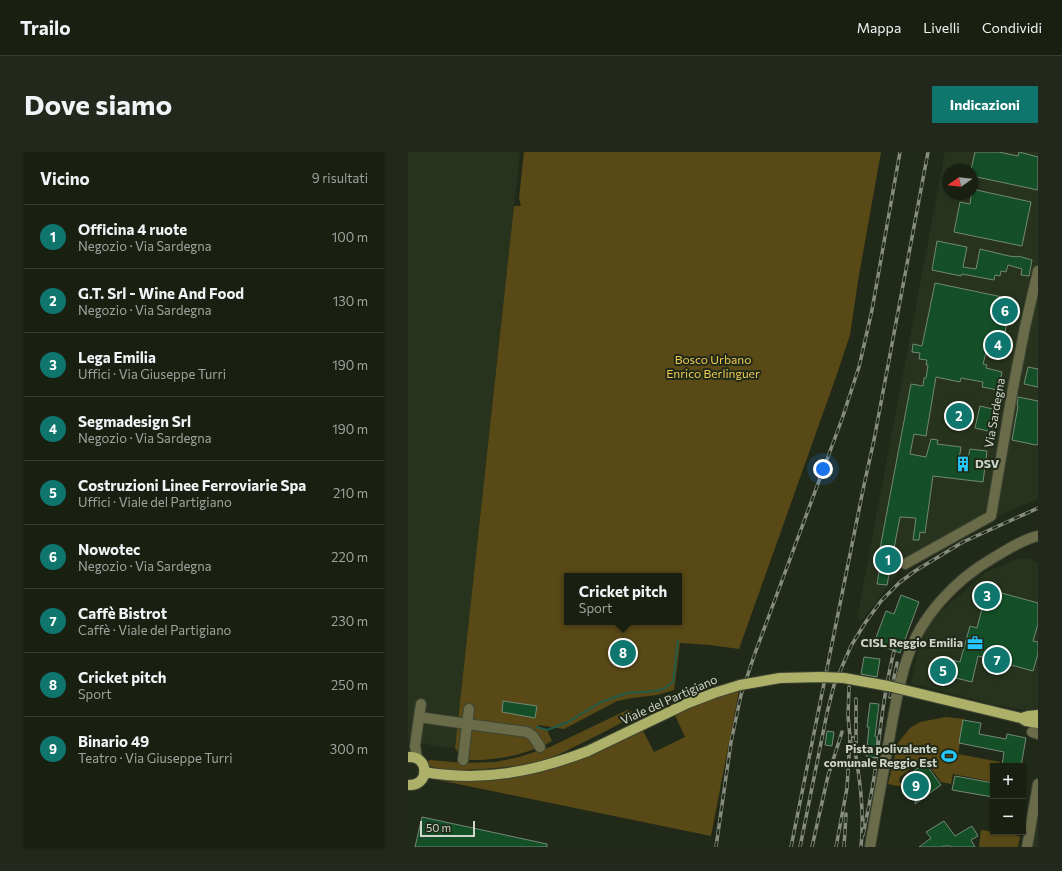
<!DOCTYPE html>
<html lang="it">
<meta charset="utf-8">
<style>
body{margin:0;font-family:Commissioner,sans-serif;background:#22281b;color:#f1f3f6}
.controls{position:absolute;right:12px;bottom:12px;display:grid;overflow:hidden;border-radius:0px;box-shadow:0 1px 3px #0004}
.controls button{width:36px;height:36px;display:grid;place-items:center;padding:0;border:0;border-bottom:1px solid #373e32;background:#192012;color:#f1f3f6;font:20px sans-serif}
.compass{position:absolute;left:534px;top:12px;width:36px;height:36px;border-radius:50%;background:#192012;box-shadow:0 1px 3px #0004;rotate:256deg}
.scale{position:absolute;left:12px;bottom:10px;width:55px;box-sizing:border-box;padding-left:4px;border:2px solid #cfd5c9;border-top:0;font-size:11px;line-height:14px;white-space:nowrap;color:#cfd5c9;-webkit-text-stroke:3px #212a18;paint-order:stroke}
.you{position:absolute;left:415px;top:317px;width:14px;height:14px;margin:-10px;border:3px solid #fff;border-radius:50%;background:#1a73e8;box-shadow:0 0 0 6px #1a73e833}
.badge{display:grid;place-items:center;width:26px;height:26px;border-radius:50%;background:#0f766e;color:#fff;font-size:13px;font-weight:700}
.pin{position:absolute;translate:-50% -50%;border:2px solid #fff;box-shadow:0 1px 4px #0006}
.popup{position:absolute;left:156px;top:421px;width:118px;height:52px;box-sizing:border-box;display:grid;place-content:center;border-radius:0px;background:#192012;filter:drop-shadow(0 1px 3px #0005);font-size:13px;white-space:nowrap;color:#9fa39f}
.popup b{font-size:15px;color:#f1f3f6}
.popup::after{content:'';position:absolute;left:50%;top:100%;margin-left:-8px;border:8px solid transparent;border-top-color:#192012}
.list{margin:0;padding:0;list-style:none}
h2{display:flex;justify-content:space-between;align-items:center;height:52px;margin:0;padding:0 16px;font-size:17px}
h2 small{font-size:13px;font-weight:400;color:#9fa39f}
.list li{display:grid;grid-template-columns:26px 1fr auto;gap:12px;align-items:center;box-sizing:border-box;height:64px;padding:0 16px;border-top:1px solid #373e32}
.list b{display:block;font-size:15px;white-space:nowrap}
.list p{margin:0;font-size:13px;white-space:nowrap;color:#9fa39f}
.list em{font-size:13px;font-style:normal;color:#9fa39f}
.map{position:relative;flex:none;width:630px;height:695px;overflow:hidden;border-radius:0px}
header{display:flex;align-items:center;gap:24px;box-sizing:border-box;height:56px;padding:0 20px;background:#192012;border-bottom:1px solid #373e32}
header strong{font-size:19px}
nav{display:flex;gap:22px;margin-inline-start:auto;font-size:14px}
.intro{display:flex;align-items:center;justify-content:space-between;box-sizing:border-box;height:96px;padding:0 24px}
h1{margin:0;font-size:28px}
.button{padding:10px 18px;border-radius:0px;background:#0f766e;color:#fff;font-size:14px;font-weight:700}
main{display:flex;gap:24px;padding:0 24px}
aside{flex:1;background:#192012;border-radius:0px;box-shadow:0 1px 3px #0004}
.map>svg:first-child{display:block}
</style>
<header>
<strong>Trailo</strong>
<nav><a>Mappa</a><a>Livelli</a><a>Condividi</a></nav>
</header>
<div class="intro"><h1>Dove siamo</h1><a class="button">Indicazioni</a></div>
<main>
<aside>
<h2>Vicino<small>9 risultati</small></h2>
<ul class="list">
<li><span class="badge">1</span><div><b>Officina 4 ruote</b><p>Negozio · Via Sardegna</p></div><em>100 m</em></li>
<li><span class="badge">2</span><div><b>G.T. Srl - Wine And Food</b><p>Negozio · Via Sardegna</p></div><em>130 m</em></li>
<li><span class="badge">3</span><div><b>Lega Emilia</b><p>Uffici · Via Giuseppe Turri</p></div><em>190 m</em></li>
<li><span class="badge">4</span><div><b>Segmadesign Srl</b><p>Negozio · Via Sardegna</p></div><em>190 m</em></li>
<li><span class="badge">5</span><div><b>Costruzioni Linee Ferroviarie Spa</b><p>Uffici · Viale del Partigiano</p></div><em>210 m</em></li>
<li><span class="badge">6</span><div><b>Nowotec</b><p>Negozio · Via Sardegna</p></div><em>220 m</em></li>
<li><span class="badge">7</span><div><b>Caffè Bistrot</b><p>Caffè · Viale del Partigiano</p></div><em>230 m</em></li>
<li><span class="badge">8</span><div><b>Cricket pitch</b><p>Sport</p></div><em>250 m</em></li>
<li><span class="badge">9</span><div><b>Binario 49</b><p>Teatro · Via Giuseppe Turri</p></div><em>300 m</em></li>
</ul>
</aside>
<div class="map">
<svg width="630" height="695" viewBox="0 0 630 695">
<rect width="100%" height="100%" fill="#212a18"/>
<path fill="#27331c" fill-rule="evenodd" d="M0,0H112L47,596L25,594L0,587Z
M537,0H630V347L587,365L598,298L577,361L497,412L454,468L449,466ZM540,18H564V42H540Z
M613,406L623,407L630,412V556L619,558L587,553L503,531L509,503L519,476L532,460L578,420L602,410Z
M630,628V695H618Z"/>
<path fill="#594916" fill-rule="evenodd" d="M116,0H473L450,129L442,183L429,222L331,497L302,493L272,491L266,538L249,543L224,546L209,549L156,577L131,573L130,575L139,578L144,589C117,604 85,609 55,608L47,596L106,54H113L111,46ZM159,424H271V470H159Z
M331,539L303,684L16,625L157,612L203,593L234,577L246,600L277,585L266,561L307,544Z
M219,558L225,560L226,562V564C208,574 190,583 172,592C163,596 154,602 144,605C115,615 85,617 54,618C44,618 27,619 19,612L20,609L22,608L56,611L87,610L111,605L142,595Z
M538,565L556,567L550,602L592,610L591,614H585V630L545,622L543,632L533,630L519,611L512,609L492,625L491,629L495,635L480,632L490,591L502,576L512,570Z
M573,678L612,684L610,695H571Z"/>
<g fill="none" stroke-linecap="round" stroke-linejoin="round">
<path stroke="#225b49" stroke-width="2" d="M129,575L139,578L160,570L193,550L219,541L247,539L257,536L265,530L270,489"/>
</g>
<path fill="#154f27" stroke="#738876" d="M567,0H591L610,4L611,0L630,5V38L564,24V18H563Z
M564,37L623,50L614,94L546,80L552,50L562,52Z
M529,89L559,95L555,115L568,117L572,97L601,104L610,105V104L624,108L621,124L613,123L614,117L600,113L598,120L593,119L592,124L587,123L586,128L554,122L553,124L524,118Z
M527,131L604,147L592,204L578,201L575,212L579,213L578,216L594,220L590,238L574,235L575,230L553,226L552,230L528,225L518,284L506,282L502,302L518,305L523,287L530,288L529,292L553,295L550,313L558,315L562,297L579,299L575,330L525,324L517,381L512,380L511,388H505L508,366L492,365L479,433L469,432L472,414L470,413L472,403L471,402L503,232L515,234L516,226H518L520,213H518L519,208L511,207L512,201L504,200L505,192L514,194Z
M620,215L630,217V235L616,232Z
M610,245L630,249V292L628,293L604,288L610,254H609Z
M572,254L589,258L584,280L567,276Z
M546,259L558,261L556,276L543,274Z
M579,437L630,451V472L625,489L630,490V502L625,519L570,504L564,530L532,522L536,506L552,510L562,474L569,476Z
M493,443L511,450L492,501L466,491L478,459L486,462Z
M456,505L472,507L469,525L453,522Z
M95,549L129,554L127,566L94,560Z
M462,551L471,552L467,584L469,585L467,606L458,604L461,575H459Z
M555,568L573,571L571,582L598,587L599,582L618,586L613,614H594L596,600L551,591Z
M419,579L426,580L424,594L417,593Z
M517,611L533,633L507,652L508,645L495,627Z
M547,624L585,631V645L544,638Z
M14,665L139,692V695H7Z
M536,669L547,684L564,674L570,684L563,688L567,695H543L542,694H535L534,695H511L523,686L518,680Z"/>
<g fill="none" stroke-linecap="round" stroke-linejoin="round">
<defs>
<path id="minor" d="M497,412L583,364L605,236L617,175L630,119
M11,565L13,552
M624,580L630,582
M9,606L7,594L11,565L59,572L61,557
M55,608L59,572L119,580L125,584L132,595
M462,695C468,659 475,623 481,588C486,561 490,533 499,507C512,465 547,428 585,406C599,398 613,388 629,384
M619,695L630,632"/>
<path id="major" d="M613,566L618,569L630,571
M613,566L620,564L630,563
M0,605C22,603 22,635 0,633
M16,620C74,630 126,620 180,599"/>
</defs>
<use href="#minor" stroke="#3d4534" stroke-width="12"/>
<use href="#major" stroke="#3d4534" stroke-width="12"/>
<use href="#minor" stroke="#6a6c49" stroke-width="10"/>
<use href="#major" stroke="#adb068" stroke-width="10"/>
<defs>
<path id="rail" d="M482,545L489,511
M448,547V591
M445,586C451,622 457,658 453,695
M455,683C459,662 464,641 467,619C472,579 476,539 486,499
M308,695L323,590L333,543L346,504L434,267L451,215L464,158L492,0
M383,695L456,333L466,288L520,0
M392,695L419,561L426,533L443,494L457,471L473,449L491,431L507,419L555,390L630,356
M404,695L420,624L434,580
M428,695L439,636L442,585L440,564L441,535
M436,695L438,662"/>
</defs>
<use href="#rail" stroke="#868d7e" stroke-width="3.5"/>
<use href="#rail" stroke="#212a18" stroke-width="2" stroke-dasharray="6" stroke-linecap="butt"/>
<defs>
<path id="major-bridge" d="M180,599L280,551L306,541L332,533L372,526L413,525L436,526L480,534L596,562L613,566"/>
</defs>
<use href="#major-bridge" stroke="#3d4534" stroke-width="12" stroke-linecap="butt"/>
<use href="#major-bridge" stroke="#adb068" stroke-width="10"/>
</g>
<defs>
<symbol id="building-bare" viewBox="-9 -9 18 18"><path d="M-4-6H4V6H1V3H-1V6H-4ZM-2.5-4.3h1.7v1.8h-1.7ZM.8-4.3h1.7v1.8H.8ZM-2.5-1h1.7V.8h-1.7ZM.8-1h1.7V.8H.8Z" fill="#26c9fe" stroke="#212a18" stroke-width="2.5" paint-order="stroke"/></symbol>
<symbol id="office-bare" viewBox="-9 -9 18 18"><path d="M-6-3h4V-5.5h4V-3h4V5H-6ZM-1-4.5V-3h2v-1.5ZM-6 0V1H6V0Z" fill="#26c9fe" stroke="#212a18" stroke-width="2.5" paint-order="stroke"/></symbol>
<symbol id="stadium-bare" viewBox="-9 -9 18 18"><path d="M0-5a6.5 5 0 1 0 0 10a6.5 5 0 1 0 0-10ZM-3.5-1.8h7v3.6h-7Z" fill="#26c9fe" stroke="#212a18" stroke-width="2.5" paint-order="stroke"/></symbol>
</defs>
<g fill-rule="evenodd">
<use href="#building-bare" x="544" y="301" width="22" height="22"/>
<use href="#office-bare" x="556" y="480" width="22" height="22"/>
<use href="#stadium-bare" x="530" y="593" width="22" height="22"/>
</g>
<g text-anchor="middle" stroke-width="4" stroke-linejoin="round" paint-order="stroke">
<g font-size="12" fill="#efc950" stroke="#212a18">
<text x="305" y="212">Bosco Urbano<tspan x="305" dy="14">Enrico Berlinguer</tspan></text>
</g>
<g font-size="12" fill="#cfd5c9" stroke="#212a18">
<text transform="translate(587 261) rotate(-80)" y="4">Via Sardegna</text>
<text transform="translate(261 548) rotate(-24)" y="4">Viale del Partigiano</text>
</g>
<g font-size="12" font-weight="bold" fill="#cfd5c9" stroke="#212a18" text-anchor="end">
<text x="567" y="316" text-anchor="start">DSV</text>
<text x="555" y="495">CISL Reggio Emilia</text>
<text x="529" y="601">Pista polivalente<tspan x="529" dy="14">comunale Reggio Est</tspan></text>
</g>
</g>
</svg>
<div class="controls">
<button>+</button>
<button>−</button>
</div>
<svg class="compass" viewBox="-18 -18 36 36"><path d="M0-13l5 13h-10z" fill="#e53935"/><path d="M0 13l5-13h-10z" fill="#9fa39f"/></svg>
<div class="scale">50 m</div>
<div class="you"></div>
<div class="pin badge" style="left:480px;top:408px">1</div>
<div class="pin badge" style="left:551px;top:264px">2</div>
<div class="pin badge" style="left:579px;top:444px">3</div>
<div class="pin badge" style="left:590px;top:193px">4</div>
<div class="pin badge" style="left:535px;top:519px">5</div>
<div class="pin badge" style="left:597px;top:159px">6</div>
<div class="pin badge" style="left:589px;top:508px">7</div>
<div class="pin badge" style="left:215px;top:501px">8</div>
<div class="popup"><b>Cricket pitch</b>Sport</div>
<div class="pin badge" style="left:508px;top:634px">9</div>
</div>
</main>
